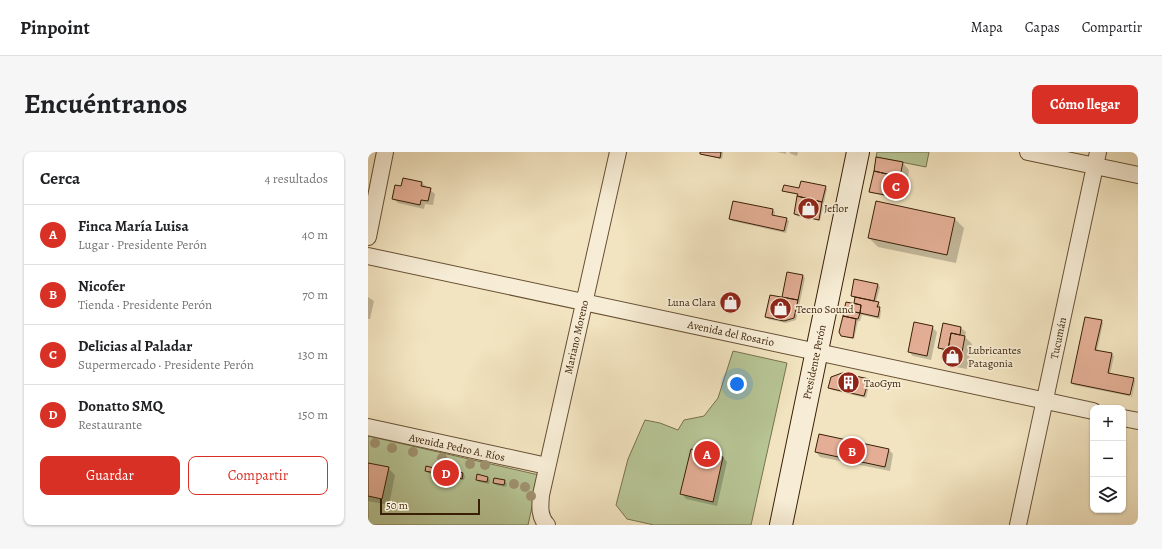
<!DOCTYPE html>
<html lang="es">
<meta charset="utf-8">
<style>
body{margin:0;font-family:Alegreya,serif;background:#f6f6f6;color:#202124}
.controls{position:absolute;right:12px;bottom:12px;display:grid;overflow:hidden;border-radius:8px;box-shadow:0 1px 3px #0004}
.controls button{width:36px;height:36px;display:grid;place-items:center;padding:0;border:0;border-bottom:1px solid #e0e0e0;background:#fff;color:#202124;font:20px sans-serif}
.scale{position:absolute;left:12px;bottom:10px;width:100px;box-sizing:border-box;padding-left:4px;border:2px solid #391f06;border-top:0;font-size:11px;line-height:14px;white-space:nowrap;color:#391f06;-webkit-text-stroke:3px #f7edd6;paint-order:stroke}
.you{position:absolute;left:369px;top:232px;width:14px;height:14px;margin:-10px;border:3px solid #fff;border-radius:50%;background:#1a73e8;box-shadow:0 0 0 6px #1a73e833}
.badge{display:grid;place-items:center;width:26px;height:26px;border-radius:50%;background:#d93025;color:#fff;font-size:13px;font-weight:700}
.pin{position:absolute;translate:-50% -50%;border:2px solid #fff;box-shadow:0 1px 4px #0006}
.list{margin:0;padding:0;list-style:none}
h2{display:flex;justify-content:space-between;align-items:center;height:52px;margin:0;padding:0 16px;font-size:17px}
h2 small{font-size:13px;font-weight:400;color:#757577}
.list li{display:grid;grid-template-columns:26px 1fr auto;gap:12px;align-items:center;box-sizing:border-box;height:60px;padding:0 16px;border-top:1px solid #e0e0e0}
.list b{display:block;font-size:15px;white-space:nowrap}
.list p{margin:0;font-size:13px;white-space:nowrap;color:#757577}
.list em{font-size:13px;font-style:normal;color:#757577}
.actions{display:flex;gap:8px;padding:12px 16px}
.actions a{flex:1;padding:9px 0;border:1px solid #d93025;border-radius:8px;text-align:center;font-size:14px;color:#d93025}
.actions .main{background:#d93025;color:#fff}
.icon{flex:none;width:22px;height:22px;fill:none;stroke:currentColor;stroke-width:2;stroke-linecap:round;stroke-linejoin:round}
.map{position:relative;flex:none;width:770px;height:373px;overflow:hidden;border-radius:8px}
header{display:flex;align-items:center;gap:24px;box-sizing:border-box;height:56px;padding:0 20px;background:#fff;border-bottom:1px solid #e0e0e0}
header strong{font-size:19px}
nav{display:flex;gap:22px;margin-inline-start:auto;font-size:14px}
.intro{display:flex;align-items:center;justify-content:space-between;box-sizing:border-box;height:96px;padding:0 24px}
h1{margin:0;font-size:28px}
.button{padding:10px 18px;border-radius:8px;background:#d93025;color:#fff;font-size:14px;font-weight:700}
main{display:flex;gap:24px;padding:0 24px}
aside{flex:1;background:#fff;border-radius:8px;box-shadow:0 1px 3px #0004}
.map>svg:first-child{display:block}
</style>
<header>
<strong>Pinpoint</strong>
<nav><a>Mapa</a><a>Capas</a><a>Compartir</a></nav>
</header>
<div class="intro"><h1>Encuéntranos</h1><a class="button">Cómo llegar</a></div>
<main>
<aside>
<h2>Cerca<small>4 resultados</small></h2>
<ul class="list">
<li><span class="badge">A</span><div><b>Finca María Luisa</b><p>Lugar · Presidente Perón</p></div><em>40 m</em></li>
<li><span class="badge">B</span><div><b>Nicofer</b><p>Tienda · Presidente Perón</p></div><em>70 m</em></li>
<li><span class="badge">C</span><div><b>Delicias al Paladar</b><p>Supermercado · Presidente Perón</p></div><em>130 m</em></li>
<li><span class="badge">D</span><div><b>Donatto SMQ</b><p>Restaurante</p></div><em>150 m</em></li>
</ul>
<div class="actions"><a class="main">Guardar</a><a>Compartir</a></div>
</aside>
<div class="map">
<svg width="770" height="373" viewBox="0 0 770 373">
<rect width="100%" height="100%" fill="#f2e4c0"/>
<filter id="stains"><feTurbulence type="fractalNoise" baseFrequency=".005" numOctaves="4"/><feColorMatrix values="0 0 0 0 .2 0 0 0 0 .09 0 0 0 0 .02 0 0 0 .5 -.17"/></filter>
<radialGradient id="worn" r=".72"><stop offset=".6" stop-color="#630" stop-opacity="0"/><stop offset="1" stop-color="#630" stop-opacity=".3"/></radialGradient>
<path fill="#b7c595" stroke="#78724e" d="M509,0H561L558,15L508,5Z
M365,199L419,211L383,373H286L259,367L248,353L260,307L277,268L292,271L310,278L316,268L336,264L350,246Z
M0,284L171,323L160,373H0Z"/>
<path fill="#0003" d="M333,0H355L354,7L335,3Z
M409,0H418V2Z
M421,0H430L429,4L423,2Z
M535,11L541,18L539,31L533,30L530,47L504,41L502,39Z
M54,31L67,42L65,53L57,52L56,57L30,51L25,47L34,35Z
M457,35L459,37L452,69L429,64L427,62L431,43L418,40L416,38Z
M366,50L405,58L407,60L406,64L418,67L421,69L418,81L364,69L362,67Z
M587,67L596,76L588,111L510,95L501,86Z
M420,121L435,124L437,126L428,168L418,171L400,167L398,165L415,146Z
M510,133L512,135L508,150L512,153L511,156L513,158L512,167L494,163L492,169H490L486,187L477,185L473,180L479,151L487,152L488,146L484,144Z
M0,145L6,149L2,167H0Z
M733,169L735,171L729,199L744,202L746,204L742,222L764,227L761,244L706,233L704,231Z
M564,175L569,180L563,208L545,204L541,200Z
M593,176L598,180L597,185L604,192L599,217L582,214L575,207L576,200L571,195Z
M500,228L502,230L498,246L464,238L462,236Z
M766,228L767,229L764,245H763Z
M521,298L525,302L522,319L452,305L448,300Z
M355,305L359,310L349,354L318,347L314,342Z
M0,312L20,316L27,323L21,353L0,349Z
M59,316L84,321L95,322L97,324L96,328L60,321L58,319Z
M120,326L122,328L121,332L111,330L109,327Z
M136,329L139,331L138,335L128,333L126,331Z"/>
<path fill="#e3ae95" stroke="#391f06" d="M332,0H353L352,6L332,2Z
M508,5L535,10L532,25L506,19Z
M506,19L532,25L528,45L501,40Z
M35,26L54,30L53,34L63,36L60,49L53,48L52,53L24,47L27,33L33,34Z
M433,29L458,34L454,50L429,44L430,42L414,39L416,33L431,36Z
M429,44L454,50L451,68L426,62Z
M365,49L405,57L404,63L419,66L416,79L361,67Z
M508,49L587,66L579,103L500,86Z
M419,120L435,123L430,148L414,145Z
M486,127L510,132L506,149L483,144Z
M402,143L430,148L426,166L416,169L397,165Z
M487,145L511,150L509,155H512L510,165L492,161L493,153L486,151Z
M478,150L493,153L492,161L476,158Z
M476,158L492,161L490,167L475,164Z
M475,164L488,167L485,186L473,184L471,180Z
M717,165L734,168L727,198L744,201L740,221L766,226L762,243L703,231Z
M546,170L565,174L559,204L540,200Z
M575,171L593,175L592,183L583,181L580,198L570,196Z
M583,181L597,184L592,211L574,207L576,197L580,198Z
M474,221L501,227L496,244L460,236L463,225Z
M451,282L521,297L517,315L447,300Z
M323,297L355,305L345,350L312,342Z
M0,311L21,315L14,347L0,344Z
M58,314L74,318L73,322L57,319Z
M74,318L83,320V324L73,322Z
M84,318L95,321L94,327L83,324Z
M109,322L120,325L119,330L108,328Z
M126,326L137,328L136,333L125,331Z"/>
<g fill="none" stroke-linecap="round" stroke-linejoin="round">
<defs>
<path id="minor" d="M660,0L770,23
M0,85L17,0
M0,104L725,259
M755,266L770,269
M0,275L179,314
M179,373C171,365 172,354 173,343L250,0
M650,373L730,0"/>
<path id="secondary" d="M413,373L490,0"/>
</defs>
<use href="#minor" stroke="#675034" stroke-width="18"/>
<use href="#secondary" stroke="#391f06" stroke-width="24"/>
<use href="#minor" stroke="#f7edd6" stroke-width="16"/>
<use href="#secondary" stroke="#f7edd6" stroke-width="22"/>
</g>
<g fill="#a19371">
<circle cx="7" cy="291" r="5"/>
<circle cx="24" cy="296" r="5"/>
<circle cx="45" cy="300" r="5"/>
<circle cx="74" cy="306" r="5"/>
<circle cx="102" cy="312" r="5"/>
<circle cx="117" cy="313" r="5"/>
<circle cx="146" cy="332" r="5"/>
<circle cx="157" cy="335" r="5"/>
<circle cx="163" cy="344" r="5"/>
</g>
<defs>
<symbol id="shop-disc" viewBox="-11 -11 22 22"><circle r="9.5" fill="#8f2418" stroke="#f7edd6"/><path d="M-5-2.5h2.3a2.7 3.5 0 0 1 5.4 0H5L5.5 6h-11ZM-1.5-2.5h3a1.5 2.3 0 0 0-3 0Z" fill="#fff"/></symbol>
<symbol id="building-disc" viewBox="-11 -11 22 22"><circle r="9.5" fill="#8f2418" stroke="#f7edd6"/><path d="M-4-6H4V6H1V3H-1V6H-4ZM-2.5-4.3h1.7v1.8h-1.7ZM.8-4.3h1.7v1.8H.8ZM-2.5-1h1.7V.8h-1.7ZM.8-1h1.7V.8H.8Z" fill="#fff"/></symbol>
</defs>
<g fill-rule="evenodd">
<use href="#shop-disc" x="428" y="44" width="25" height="25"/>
<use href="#shop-disc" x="350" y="138" width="25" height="25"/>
<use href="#shop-disc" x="400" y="144" width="25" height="25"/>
<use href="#shop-disc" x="572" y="192" width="25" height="25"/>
<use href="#building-disc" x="468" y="218" width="25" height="25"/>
</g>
<g text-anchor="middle" stroke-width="3.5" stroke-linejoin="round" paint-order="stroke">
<g font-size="11" fill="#391f06" stroke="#f7edd6" text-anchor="start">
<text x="456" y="60">Jeflor</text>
<text x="348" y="154" text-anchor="end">Luna Clara</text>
<text x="428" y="161">Tecno Sound</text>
<text x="600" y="202">Lubricantes<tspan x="600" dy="13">Patagonia</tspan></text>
<text x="496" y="235">TaoGym</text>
</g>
<g font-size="11" fill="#391f06" stroke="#f7edd6">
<text transform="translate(363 181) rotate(12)" y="4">Avenida del Rosario</text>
<text transform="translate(208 185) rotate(-77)" y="4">Mariano Moreno</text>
<text transform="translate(690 186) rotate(-78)" y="4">Tucumán</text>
<text transform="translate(446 210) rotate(-78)" y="4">Presidente Perón</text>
<text transform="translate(89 295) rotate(12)" y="4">Avenida Pedro A. Ríos</text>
</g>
</g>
<rect width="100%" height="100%" filter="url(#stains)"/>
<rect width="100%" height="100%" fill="url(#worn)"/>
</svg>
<div class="controls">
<button>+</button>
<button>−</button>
<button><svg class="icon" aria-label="layers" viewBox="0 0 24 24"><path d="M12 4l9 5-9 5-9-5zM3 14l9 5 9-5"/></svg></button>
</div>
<div class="scale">50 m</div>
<div class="you"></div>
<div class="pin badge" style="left:339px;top:302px">A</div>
<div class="pin badge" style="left:484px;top:299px">B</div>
<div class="pin badge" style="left:528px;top:34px">C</div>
<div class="pin badge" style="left:78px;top:321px">D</div>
</div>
</main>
